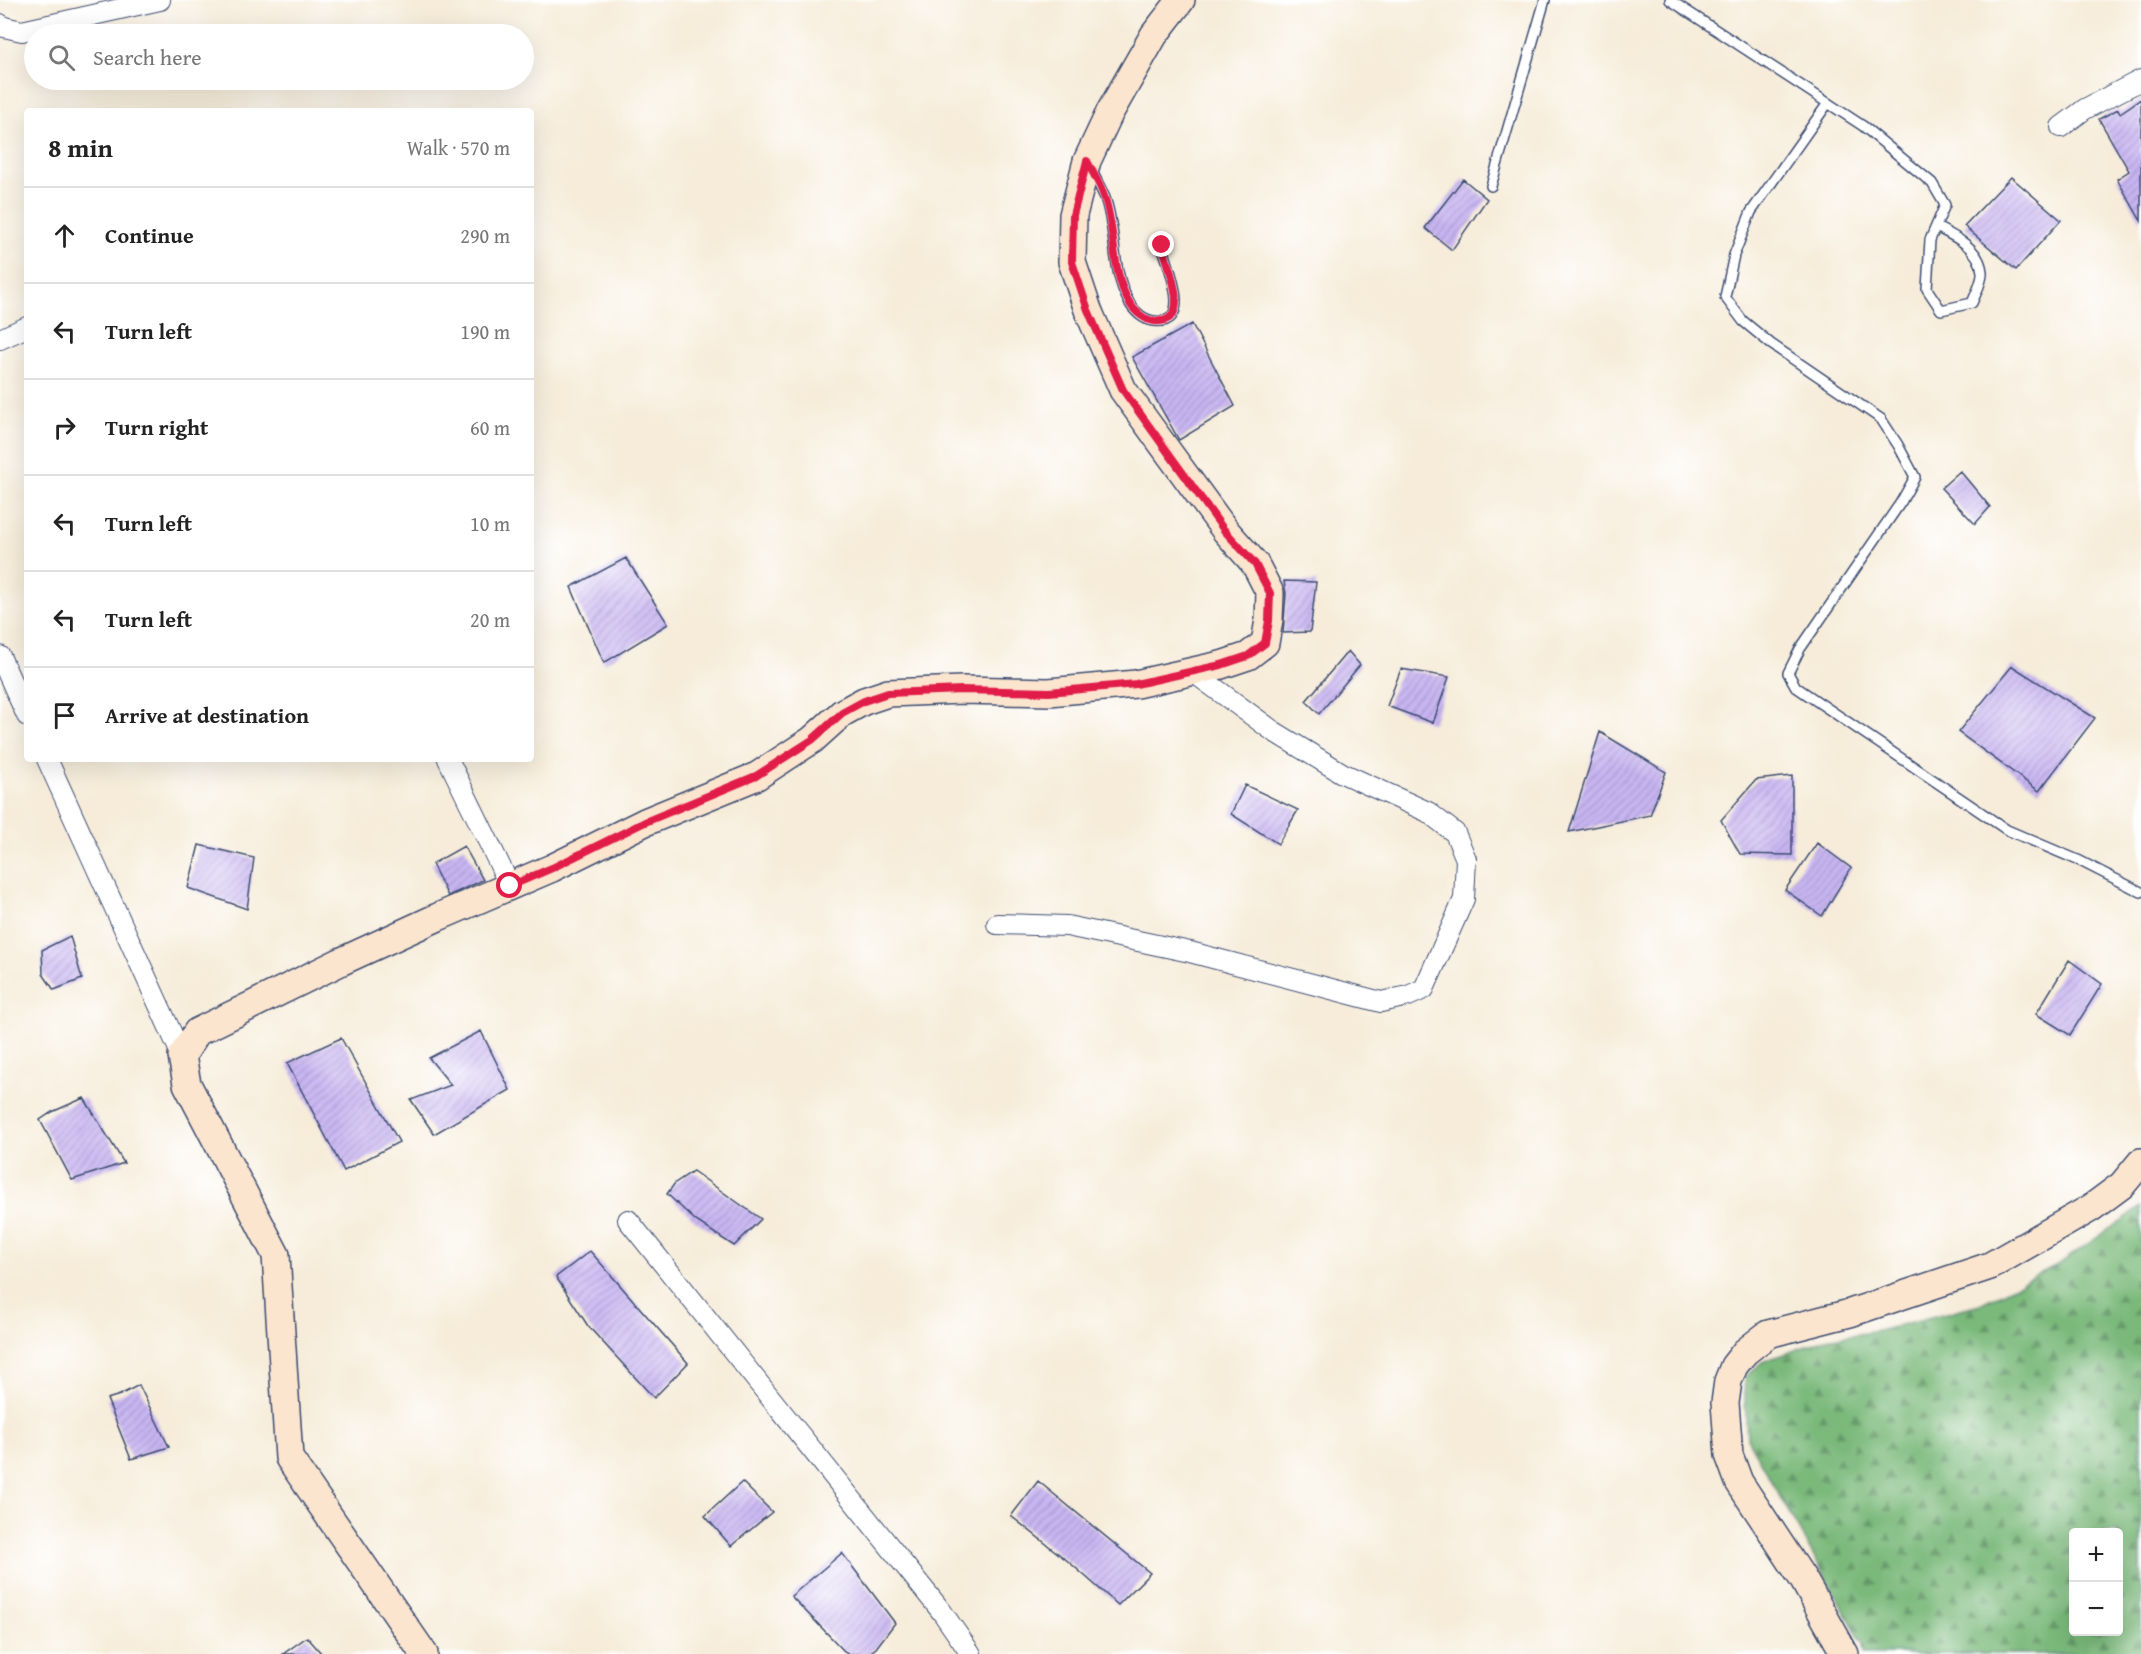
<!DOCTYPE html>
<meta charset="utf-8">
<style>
body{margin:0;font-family:"Gentium Book Plus",serif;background:#f6f6f6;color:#222}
.controls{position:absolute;right:18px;bottom:18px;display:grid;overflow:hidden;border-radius:6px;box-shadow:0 6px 24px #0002}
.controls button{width:54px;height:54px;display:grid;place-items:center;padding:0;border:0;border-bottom:2px solid #e0e0e0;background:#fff;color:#222;font:30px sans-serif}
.stop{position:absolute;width:18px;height:18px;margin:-14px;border:4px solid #e11d48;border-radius:50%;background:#fff}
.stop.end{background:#e11d48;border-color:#fff;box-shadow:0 2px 6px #0008}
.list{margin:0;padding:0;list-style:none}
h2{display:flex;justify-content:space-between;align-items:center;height:78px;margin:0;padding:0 24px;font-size:26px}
h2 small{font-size:20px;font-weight:400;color:#767676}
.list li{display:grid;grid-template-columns:39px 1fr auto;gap:18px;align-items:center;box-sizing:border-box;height:96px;padding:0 24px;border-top:2px solid #e0e0e0}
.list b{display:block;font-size:22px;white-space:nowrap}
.list em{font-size:20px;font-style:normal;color:#767676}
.icon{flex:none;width:33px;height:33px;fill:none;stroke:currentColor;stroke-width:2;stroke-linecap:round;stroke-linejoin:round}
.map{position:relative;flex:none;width:2141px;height:1654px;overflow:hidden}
.search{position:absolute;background:#fff;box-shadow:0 6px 24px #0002;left:24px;top:24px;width:510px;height:66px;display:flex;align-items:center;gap:15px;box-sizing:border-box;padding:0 21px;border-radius:33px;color:#767676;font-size:22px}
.panel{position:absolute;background:#fff;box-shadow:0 6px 24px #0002;left:24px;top:108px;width:510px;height:654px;border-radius:6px}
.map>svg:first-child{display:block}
</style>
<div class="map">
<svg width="2141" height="1654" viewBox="0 0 2141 1654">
<defs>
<pattern id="forest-firs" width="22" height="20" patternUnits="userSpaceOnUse" patternTransform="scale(1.5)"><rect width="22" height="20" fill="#7ab97a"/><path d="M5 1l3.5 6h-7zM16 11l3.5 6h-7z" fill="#639767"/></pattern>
<pattern id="building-hatch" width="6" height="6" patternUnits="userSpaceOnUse" patternTransform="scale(1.5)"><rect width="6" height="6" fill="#c9b6f3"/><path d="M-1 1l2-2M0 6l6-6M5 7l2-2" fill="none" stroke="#a294c8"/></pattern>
</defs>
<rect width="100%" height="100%" fill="#fff"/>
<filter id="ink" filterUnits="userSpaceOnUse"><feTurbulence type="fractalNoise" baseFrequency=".0167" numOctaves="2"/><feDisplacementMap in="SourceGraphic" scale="12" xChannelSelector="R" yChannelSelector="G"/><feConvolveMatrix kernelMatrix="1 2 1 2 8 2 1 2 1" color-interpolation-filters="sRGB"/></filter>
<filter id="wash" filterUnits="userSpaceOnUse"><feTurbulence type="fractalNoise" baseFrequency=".008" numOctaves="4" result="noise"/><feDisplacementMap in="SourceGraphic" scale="24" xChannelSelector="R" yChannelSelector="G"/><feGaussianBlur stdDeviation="1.35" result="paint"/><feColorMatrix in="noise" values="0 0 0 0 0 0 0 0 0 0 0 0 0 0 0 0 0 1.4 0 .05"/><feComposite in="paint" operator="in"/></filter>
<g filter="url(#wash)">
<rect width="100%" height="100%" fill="#f6ecd9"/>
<path fill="url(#forest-firs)" stroke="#4a746c" stroke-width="1.5" fill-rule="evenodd" d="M2141,1207V1654H1864L1863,1644L1747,1438L1744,1378L1762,1362L1826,1339L1878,1331L1980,1304L2059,1264ZM2074,1532H2118V1632H2074Z"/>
<g id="blocks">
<path fill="url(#building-hatch)" d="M2141,99V221L2117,179L2129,171L2099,119L2118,109L2120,113Z
M2011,177L2061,220L2016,270L1964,226Z
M1463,179L1487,199L1452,250L1425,228Z
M1192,324L1235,406L1179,440L1132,357Z
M1960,471L1990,507L1975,524L1941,488Z
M626,558L668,624L604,663L571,587Z
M1284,581L1316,582L1310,632L1283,633L1286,594Z
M1348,651L1360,665L1319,714L1306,701Z
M2012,666L2095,718L2039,791L1958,732Z
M1401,669L1449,677L1433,723L1387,706Z
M1600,732L1666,772L1650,815L1569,832Z
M1792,776V855L1740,854L1721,820L1756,780Z
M1245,785L1298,810L1278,844L1231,814Z
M1817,843L1851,868L1822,916L1785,890Z
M199,845L254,858L247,909L188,888Z
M464,846L483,880L448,896L432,864Z
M70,936L82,979L54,990L43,974L42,950Z
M2069,960L2102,984L2070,1035L2036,1014Z
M481,1031L510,1090L434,1134L411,1100L451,1085L429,1058Z
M341,1038L399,1142L344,1171L287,1063Z
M84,1098L124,1163L72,1180L40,1120L52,1112Z
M693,1171L761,1219L734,1246L696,1221L667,1194L675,1183Z
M590,1251L688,1363L654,1398L588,1326L556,1277Z
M139,1385L169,1447L131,1459L107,1399L120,1395Z
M1038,1481L1150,1573L1118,1605L1069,1562L1011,1516Z
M742,1482L772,1512L731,1546L705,1516Z
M842,1553L895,1623L876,1648L868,1654H847L791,1596Z
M307,1637L322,1654H283Z"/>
</g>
</g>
<g filter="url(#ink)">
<use href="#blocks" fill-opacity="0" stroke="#3c4b70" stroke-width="1.5"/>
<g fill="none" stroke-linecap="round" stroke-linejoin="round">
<defs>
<path id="lane" d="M1670,0L1863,126L1932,183L1945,205L1930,240L1927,289L1941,310L1972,303C1975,295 1983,281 1982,272C1980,248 1954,236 1936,227
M1828,103L1751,212L1734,255L1725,297L1743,321L1771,344L1881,419L1898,445L1915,477L1901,502L1800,649L1788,673L1796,687L2007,830L2080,861L2141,892
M1091,169C1095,178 1101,188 1105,198C1117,231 1111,270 1129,302C1134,311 1143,320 1154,321C1195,326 1167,264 1162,245
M1491,186L1545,0"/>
<path id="street" d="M0,24L4,27L22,31L160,0
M2061,127L2085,109L2141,80
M0,339L27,327
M0,656L27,716
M47,759L182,1056
M448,759L510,886
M997,924L1067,926L1190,952L1381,1002L1408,996L1424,989L1464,899L1466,859L1455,833L1428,812L1342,773L1273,731L1193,672
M628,1220L942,1612L971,1654"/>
<path id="secondary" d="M424,1654L289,1458L276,1255L187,1084L182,1056L197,1032L340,962L438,917L552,868L645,822L757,776L812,740L842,713L864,701L888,693L962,690L1049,692L1136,684L1221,665L1248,656L1265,643L1269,620L1270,593L1255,564L1225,530L1123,390L1088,310L1072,262L1073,215L1087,161L1110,112L1154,35L1181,0
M1845,1654L1803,1579L1739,1482L1729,1455L1725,1403L1728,1381L1734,1366L1745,1352L1768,1334L1850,1313L1990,1266L2091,1208L2122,1185L2141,1162"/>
</defs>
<use href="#lane" stroke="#3c4b70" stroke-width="12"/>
<use href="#street" stroke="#3c4b70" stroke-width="22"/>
<use href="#secondary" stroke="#3c4b70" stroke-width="30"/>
<use href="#lane" stroke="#fff" stroke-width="9"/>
<use href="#street" stroke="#fff" stroke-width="20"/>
<use href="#secondary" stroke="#fbe5cf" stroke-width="27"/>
</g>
</g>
<g fill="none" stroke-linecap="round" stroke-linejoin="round" filter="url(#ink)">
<path stroke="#e11d48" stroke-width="8" d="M510,886L552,868L645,822L756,776L812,740L842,713L864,701L888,693L962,690L1049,692L1136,684L1221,665L1248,656L1265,643L1269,621L1270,593L1255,564L1224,530L1123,390L1088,310L1072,262L1073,215L1087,161C1093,173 1101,186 1105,199C1116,232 1111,271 1129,302C1134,311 1144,320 1154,321C1195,325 1167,264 1162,245"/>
</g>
</svg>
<div class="controls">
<button>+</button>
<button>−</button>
</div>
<div class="stop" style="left:510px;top:886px"></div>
<div class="stop end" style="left:1162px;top:245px"></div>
<div class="search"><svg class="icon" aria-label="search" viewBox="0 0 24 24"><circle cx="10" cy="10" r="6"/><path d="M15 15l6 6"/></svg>Search here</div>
<section class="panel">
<h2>8 min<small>Walk · 570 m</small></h2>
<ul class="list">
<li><svg class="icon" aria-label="ahead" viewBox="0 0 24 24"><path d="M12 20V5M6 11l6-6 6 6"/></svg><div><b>Continue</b></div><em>290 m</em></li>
<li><svg class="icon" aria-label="left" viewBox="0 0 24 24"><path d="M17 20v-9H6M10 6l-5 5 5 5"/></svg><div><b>Turn left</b></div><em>190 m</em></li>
<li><svg class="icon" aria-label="right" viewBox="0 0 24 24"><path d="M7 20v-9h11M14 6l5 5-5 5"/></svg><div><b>Turn right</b></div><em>60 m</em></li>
<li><svg class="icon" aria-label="left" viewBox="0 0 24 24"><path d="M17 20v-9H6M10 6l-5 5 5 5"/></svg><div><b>Turn left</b></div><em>10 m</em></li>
<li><svg class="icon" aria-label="left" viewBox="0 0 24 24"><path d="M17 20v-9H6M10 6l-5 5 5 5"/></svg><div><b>Turn left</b></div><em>20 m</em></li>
<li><svg class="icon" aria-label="arrive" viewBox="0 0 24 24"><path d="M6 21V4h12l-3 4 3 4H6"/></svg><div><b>Arrive at destination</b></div></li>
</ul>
</section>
</div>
